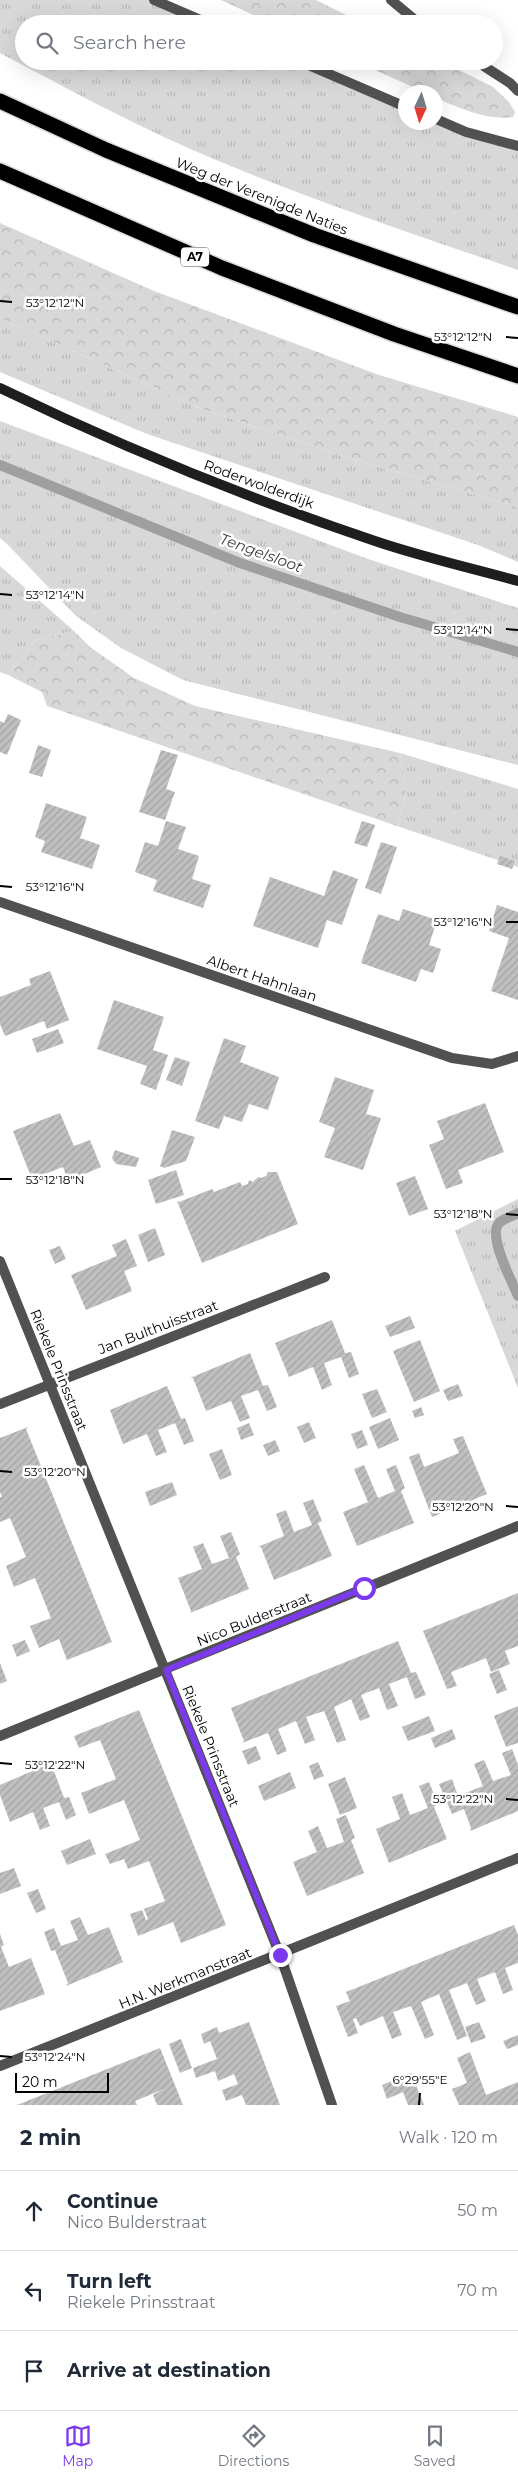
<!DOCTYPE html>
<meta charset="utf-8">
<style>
body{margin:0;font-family:Montserrat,sans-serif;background:#f6f6f7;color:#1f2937}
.compass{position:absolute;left:398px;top:85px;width:45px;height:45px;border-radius:50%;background:#fff;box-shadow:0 5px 20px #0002;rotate:184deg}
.scale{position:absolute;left:15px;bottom:12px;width:94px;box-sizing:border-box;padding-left:5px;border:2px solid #000;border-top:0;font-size:14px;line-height:18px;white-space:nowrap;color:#000;-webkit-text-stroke:4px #fff;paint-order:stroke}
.stop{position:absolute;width:15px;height:15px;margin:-11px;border:4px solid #7c3aed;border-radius:50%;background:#fff}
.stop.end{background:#7c3aed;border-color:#fff;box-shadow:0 1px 5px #0008}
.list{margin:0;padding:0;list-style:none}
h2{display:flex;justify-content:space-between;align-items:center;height:65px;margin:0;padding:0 20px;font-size:21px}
h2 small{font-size:16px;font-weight:400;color:#747a83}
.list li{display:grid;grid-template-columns:32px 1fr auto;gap:15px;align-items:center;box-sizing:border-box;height:80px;padding:0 20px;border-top:1px solid #e0e1e3}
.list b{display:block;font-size:19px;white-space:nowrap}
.list p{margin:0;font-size:16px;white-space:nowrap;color:#747a83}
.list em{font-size:16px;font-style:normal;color:#747a83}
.icon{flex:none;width:28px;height:28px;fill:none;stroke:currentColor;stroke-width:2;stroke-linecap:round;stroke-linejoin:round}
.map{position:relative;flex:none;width:518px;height:2105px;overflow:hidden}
.search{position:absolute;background:#fff;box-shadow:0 5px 20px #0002;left:15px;right:15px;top:15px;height:55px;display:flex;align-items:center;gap:12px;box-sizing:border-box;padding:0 18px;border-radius:28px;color:#747a83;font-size:19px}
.sheet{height:305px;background:#fff}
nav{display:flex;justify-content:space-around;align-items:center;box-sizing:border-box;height:70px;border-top:1px solid #e0e1e3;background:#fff;font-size:14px;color:#747a83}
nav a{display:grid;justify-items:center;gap:2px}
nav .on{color:#7c3aed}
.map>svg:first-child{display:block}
</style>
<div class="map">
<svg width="518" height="2105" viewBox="0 0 518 2105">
<defs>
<pattern id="grass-tufts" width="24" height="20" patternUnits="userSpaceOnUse" patternTransform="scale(1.25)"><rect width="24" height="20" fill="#d8d8d8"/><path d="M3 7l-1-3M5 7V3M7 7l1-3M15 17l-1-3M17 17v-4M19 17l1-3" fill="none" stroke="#b8b8b8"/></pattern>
<pattern id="forest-crowns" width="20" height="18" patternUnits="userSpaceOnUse" patternTransform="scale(1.25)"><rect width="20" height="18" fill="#d8d8d8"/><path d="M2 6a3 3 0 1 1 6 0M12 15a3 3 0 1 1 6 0" fill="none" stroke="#b8b8b8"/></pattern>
<pattern id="building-hatch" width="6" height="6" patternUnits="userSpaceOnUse" patternTransform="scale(1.25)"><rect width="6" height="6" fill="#c0c0c0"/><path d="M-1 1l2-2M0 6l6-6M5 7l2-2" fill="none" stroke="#a3a3a3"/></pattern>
</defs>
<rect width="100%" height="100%" fill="#fff"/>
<path fill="url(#grass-tufts)" d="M0,0H163L213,24H24V61H302L405,104L406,122H436L518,147V270C399,229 280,190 166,138C110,112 55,82 0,53Z
M0,318L197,407L345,457L518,507V562L478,545L147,434L0,372Z
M0,421L368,559L518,608V765L183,680L121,648L76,616L9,546L0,538Z
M0,566L74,631L36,640L8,675L0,672Z
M400,753L518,789V867L397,826L406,792Z
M518,1199V1388L455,1231Z"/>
<path fill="url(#forest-crowns)" d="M221,0H316L364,24H273Z
M355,61H441L493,87L509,102L515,112L513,117C488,121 459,108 436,98V92H424Z
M0,223L154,291L379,375L518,417V507L345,457L197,407L0,318Z
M74,631L90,647L134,678L195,706L400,753L406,792L397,826L47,706L42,692L8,675L36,640Z"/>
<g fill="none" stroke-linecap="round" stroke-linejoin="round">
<path stroke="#9f9f9f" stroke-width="10" d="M0,465L240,563L400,617L518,652
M518,1213C513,1216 505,1218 500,1222C486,1234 512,1281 518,1296"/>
</g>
<path fill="url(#building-hatch)" d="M8,714L21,720L7,755L0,752V721L4,723Z
M38,745L51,750L42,777L29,773Z
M161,750L178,755L166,789L175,792L165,820L139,812Z
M46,803L87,817L80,838L100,845L92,869L41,852L45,841L35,837Z
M166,821L186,827L178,849L199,856L192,879L211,885L203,908L153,891L157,880L135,872L145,842L158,846Z
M362,821L375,825L367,847L354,843Z
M381,842L397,847L381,894L365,888Z
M500,856L515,861L512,869L497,864Z
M333,870L358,879L342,925L327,920L318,948L253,926L270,877L324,896Z
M497,905L518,912V1000L491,991L509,938L489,931Z
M403,909L437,920L429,945L441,949L433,973L421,969L416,982L361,963L378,914L399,921Z
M50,971L69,1020L47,1029L44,1021L5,1036L0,1024V997L31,985L29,979Z
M114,1000L164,1017L153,1050L168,1055L156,1090L140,1084L147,1066L97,1049Z
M58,1029L64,1043L37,1053L32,1039Z
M224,1038L246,1046L240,1062L279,1077L268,1110L249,1104L242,1122L224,1116L219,1129L195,1121Z
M175,1057L190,1062L182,1086L166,1080Z
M335,1077L374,1090L366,1114L381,1118L363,1170L324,1157L335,1128L319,1122Z
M485,1103L504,1152L458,1170L463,1183L446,1189L429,1145L444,1139L437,1121Z
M60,1113L74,1146L90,1140L101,1167L68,1181L63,1167L32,1179L13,1131Z
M172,1130L195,1137L186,1161L164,1168L160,1166Z
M115,1150L139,1158L136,1167L116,1164L112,1158Z
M176,1170L184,1195L156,1204L148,1180Z
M268,1172H277L298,1224L202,1263L177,1201L179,1202L212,1189L214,1192L240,1182L242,1186L248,1184L249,1180L253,1182L258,1177L261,1178L266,1176Z
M415,1176L428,1209L409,1216L396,1183Z
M155,1228L165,1255L148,1262L138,1235Z
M126,1239L137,1266L124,1271L132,1291L86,1310L71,1275L117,1256L112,1245Z
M60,1246L66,1259L55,1264L49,1250Z
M410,1316L415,1328L390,1337L385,1326Z
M332,1320L345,1353L351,1352L359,1374L349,1378L341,1357L324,1363L332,1385L322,1390L313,1367L289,1377L275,1343Z
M420,1340L440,1391L414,1402L393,1351Z
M250,1353L263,1386L268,1385L277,1407L267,1411L258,1390L241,1396L250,1418L240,1422L231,1401L206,1411L193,1378H190Z
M458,1384L463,1396L448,1401L443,1390Z
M167,1386L181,1419L185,1418L194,1441L184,1445L175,1423L158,1430L167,1452L156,1456L147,1434L123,1444L110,1410Z
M377,1389L387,1412L372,1418L362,1394Z
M421,1407L424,1415L415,1418L412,1411Z
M390,1418L399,1440L378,1449L369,1427Z
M309,1422L316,1438L304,1443L297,1427Z
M249,1423L254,1435L241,1440L237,1428Z
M28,1427L26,1429L112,1642L67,1660L59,1639L39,1648L30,1626L51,1618L35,1578L14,1587L6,1566L26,1557L10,1518L0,1522V1497H2L0,1492V1438Z
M362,1430L368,1445L357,1449L351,1434Z
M463,1436L487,1494L432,1517L409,1457L419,1453L424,1467L442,1460L459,1453L453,1439Z
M275,1440L280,1451L268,1456L263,1445Z
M222,1449L232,1475L220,1480L209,1454Z
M364,1465L378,1498L395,1491L386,1469L396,1465L405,1488L401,1491L414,1523L357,1546L343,1512L368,1502L354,1469Z
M172,1482L177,1495L150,1506L145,1492Z
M313,1499L322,1521L318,1523L332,1556L274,1580L261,1547H258L284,1536L276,1514L286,1510L294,1532L312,1525L303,1503Z
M231,1532L240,1554L236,1557L249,1589L190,1613L191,1611L178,1578L202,1569L193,1547L203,1543L212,1564L229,1558L220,1536Z
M518,1593V1646L505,1651L510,1664L491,1672L486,1658L469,1665L451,1672L457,1686L447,1689L423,1631Z
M25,1640L30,1651L17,1657L12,1645Z
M398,1641L411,1673L416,1672L426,1695L415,1699L407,1677L389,1684L398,1706L387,1710L379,1688L361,1695L370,1717L360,1721L351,1699L334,1707L346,1740L337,1743L324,1711L306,1717L315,1740L305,1744L296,1721L278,1729L287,1751L277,1755L268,1733L242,1743L244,1741L231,1708Z
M0,1663L7,1681L0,1684Z
M499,1670L507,1690L497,1694L489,1674Z
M518,1706V1743L506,1747L494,1716Z
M139,1710L226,1925L181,1943L173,1922L138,1936L130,1914L142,1910L146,1920L148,1919L144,1909L165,1901L149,1861L128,1869L124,1859L110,1864L105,1854L140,1840L124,1800L89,1814L81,1793L116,1779L100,1740L79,1748L74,1736Z
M429,1716L435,1731L408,1741L402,1727Z
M452,1729L456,1739L435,1748L431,1738Z
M256,1746L261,1759L248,1765L242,1751Z
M512,1749L518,1765V1811L470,1831L471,1828L464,1809L452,1814L439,1784L452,1779L458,1796L483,1786L474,1764L484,1760L493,1781L511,1775L502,1753Z
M318,1762L324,1776L314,1780L309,1766Z
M51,1763L64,1798L69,1797L76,1815L66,1820L59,1802L43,1808L50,1826L40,1830L33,1812L10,1822L0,1795V1785Z
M290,1772L296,1788L264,1801L258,1786Z
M345,1777L357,1808L340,1815L328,1784Z
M429,1782L438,1804L434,1807L447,1839L389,1863L376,1829L400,1819L392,1797L402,1793L410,1815L428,1808L419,1786Z
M346,1815L355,1838L351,1840L364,1873L307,1896L293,1862L317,1852L308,1831L318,1826L327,1848L344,1842L336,1819Z
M90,1839L96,1854L67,1865L61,1851Z
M14,1868L21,1886L0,1894V1873Z
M38,1889L46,1909L36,1913L27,1893Z
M80,1917L88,1935L109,1927L123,1962L66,1986L68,1983L55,1950L51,1951L44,1932L54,1928L61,1946L78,1940L70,1921Z
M514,1925L518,1935V1963L505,1968L513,1990L503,1994L495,1972L477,1979L486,2001L476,2005L467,1983L449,1990L467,2036L457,2040L439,1994L421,2002L434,2035L425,2039L411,2006L393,2012L402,2035L392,2039L383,2016L360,2026L356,2018L353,2019L358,2033L348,2037L336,2006L350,2001L346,1992Z
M0,1934L4,1945L1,1947L9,1967L31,1958L45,1994L0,2011Z
M249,2022L270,2078L280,2105H246L242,2095L226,2101L222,2090L238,2084L234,2074L218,2081L215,2071L196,2078L193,2068L217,2059L210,2041L204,2044L201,2034L217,2027L219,2033Z
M479,2022L486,2038L471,2043L465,2027Z
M518,2035V2045L507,2049L503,2041Z
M181,2039L192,2068L180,2073L169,2044Z
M160,2048L183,2105H157L153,2095L164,2089L135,2101L137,2105H17Z
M470,2052L486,2095L518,2082V2105H459L452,2089L467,2083L457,2058Z
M411,2073L424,2105H408L403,2092L387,2099L382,2085Z"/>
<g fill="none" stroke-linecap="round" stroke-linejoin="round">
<defs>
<path id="highway" d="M0,101L106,150L314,235L518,307
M0,171L222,268L394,334L518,376"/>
</defs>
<use href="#highway" stroke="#dbdbdb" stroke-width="18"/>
<path stroke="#515151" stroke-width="10" d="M154,0L210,24
M391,0L420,24
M299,61L406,107
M476,61L510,83L518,91
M436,119L466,132L518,146"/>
<path stroke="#515151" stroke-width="10" d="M0,902L452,1058L492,1064L518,1056
M0,1261L280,1955L332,2105
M0,1404L325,1277
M0,1736L518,1526
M0,2066L518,1858"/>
<path stroke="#1e1e1e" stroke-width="10" d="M0,388C122,447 247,498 375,541C422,557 471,568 518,581"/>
<use href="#highway" stroke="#000" stroke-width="15"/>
</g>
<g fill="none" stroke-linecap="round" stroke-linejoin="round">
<path stroke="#7c3aed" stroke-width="6" d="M280,1955L166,1670L364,1588"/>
</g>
<path fill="none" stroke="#000" stroke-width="2" d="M0,301L12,302M506,337L518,338M0,594L12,595M506,629L518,630M0,886L12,887M506,922H518M0,1179H12M506,1214L518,1215M0,1471L12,1472M506,1506L518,1507M0,1763L12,1764M506,1799L518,1800M0,2056L12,2057M419,2105L420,2093"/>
<g text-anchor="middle" stroke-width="5" stroke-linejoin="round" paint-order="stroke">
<rect fill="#fff" stroke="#4c4c4c" stroke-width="1" x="181" y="247.5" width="28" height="19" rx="4"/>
<g font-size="12" font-weight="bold" fill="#000">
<text x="195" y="261">A7</text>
</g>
<g font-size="14" fill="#000" stroke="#fff">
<text transform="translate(262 196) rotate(22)" y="5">Weg der Verenigde Naties</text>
<text transform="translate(259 484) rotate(20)" y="5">Roderwolderdijk</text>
<text transform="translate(262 978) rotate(19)" y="5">Albert Hahnlaan</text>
<text transform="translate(158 1327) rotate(-21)" y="5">Jan Bulthuisstraat</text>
<text transform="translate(59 1370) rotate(68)" y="5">Riekele Prinsstraat</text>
<text transform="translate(254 1619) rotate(-22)" y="5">Nico Bulderstraat</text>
<text transform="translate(211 1746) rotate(68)" y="5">Riekele Prinsstraat</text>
<text transform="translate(185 1978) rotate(-22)" y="5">H.N. Werkmanstraat</text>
</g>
<g font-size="15" font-style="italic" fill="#404040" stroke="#fff">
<text transform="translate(261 553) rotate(20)" y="5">Tengelsloot</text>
</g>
</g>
<g font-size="12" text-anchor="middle" fill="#000" stroke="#fff" stroke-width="5" stroke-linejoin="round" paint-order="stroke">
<text x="55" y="307">53°12'12"N</text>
<text x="463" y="341">53°12'12"N</text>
<text x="55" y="599">53°12'14"N</text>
<text x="463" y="634">53°12'14"N</text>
<text x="55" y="891">53°12'16"N</text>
<text x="463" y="926">53°12'16"N</text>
<text x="55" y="1184">53°12'18"N</text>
<text x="463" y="1218">53°12'18"N</text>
<text x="55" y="1476">53°12'20"N</text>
<text x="463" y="1511">53°12'20"N</text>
<text x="55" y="1769">53°12'22"N</text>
<text x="463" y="1803">53°12'22"N</text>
<text x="55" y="2061">53°12'24"N</text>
<text x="420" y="2084">6°29'55"E</text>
</g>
</svg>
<svg class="compass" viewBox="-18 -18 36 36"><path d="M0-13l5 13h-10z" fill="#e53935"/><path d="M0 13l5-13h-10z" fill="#747a83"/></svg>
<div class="scale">20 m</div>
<div class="stop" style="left:364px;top:1588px"></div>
<div class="stop end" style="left:280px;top:1955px"></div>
<div class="search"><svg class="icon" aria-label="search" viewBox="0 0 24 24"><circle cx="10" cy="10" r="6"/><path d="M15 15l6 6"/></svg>Search here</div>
</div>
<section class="sheet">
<h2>2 min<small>Walk · 120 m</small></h2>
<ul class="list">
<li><svg class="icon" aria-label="ahead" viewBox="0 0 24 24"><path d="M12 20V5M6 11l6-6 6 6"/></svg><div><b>Continue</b><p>Nico Bulderstraat</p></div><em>50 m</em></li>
<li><svg class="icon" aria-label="left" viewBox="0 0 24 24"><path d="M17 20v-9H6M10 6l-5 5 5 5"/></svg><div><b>Turn left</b><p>Riekele Prinsstraat</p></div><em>70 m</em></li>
<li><svg class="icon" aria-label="arrive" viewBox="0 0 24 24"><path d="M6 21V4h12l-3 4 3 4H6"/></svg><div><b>Arrive at destination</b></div></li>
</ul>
</section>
<nav>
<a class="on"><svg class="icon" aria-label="map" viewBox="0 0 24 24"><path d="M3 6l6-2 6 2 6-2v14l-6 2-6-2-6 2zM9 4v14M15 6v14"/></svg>Map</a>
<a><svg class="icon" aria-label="directions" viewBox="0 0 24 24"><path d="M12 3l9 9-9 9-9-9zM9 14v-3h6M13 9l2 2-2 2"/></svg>Directions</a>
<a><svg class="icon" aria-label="saved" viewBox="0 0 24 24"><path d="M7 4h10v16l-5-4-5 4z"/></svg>Saved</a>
</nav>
